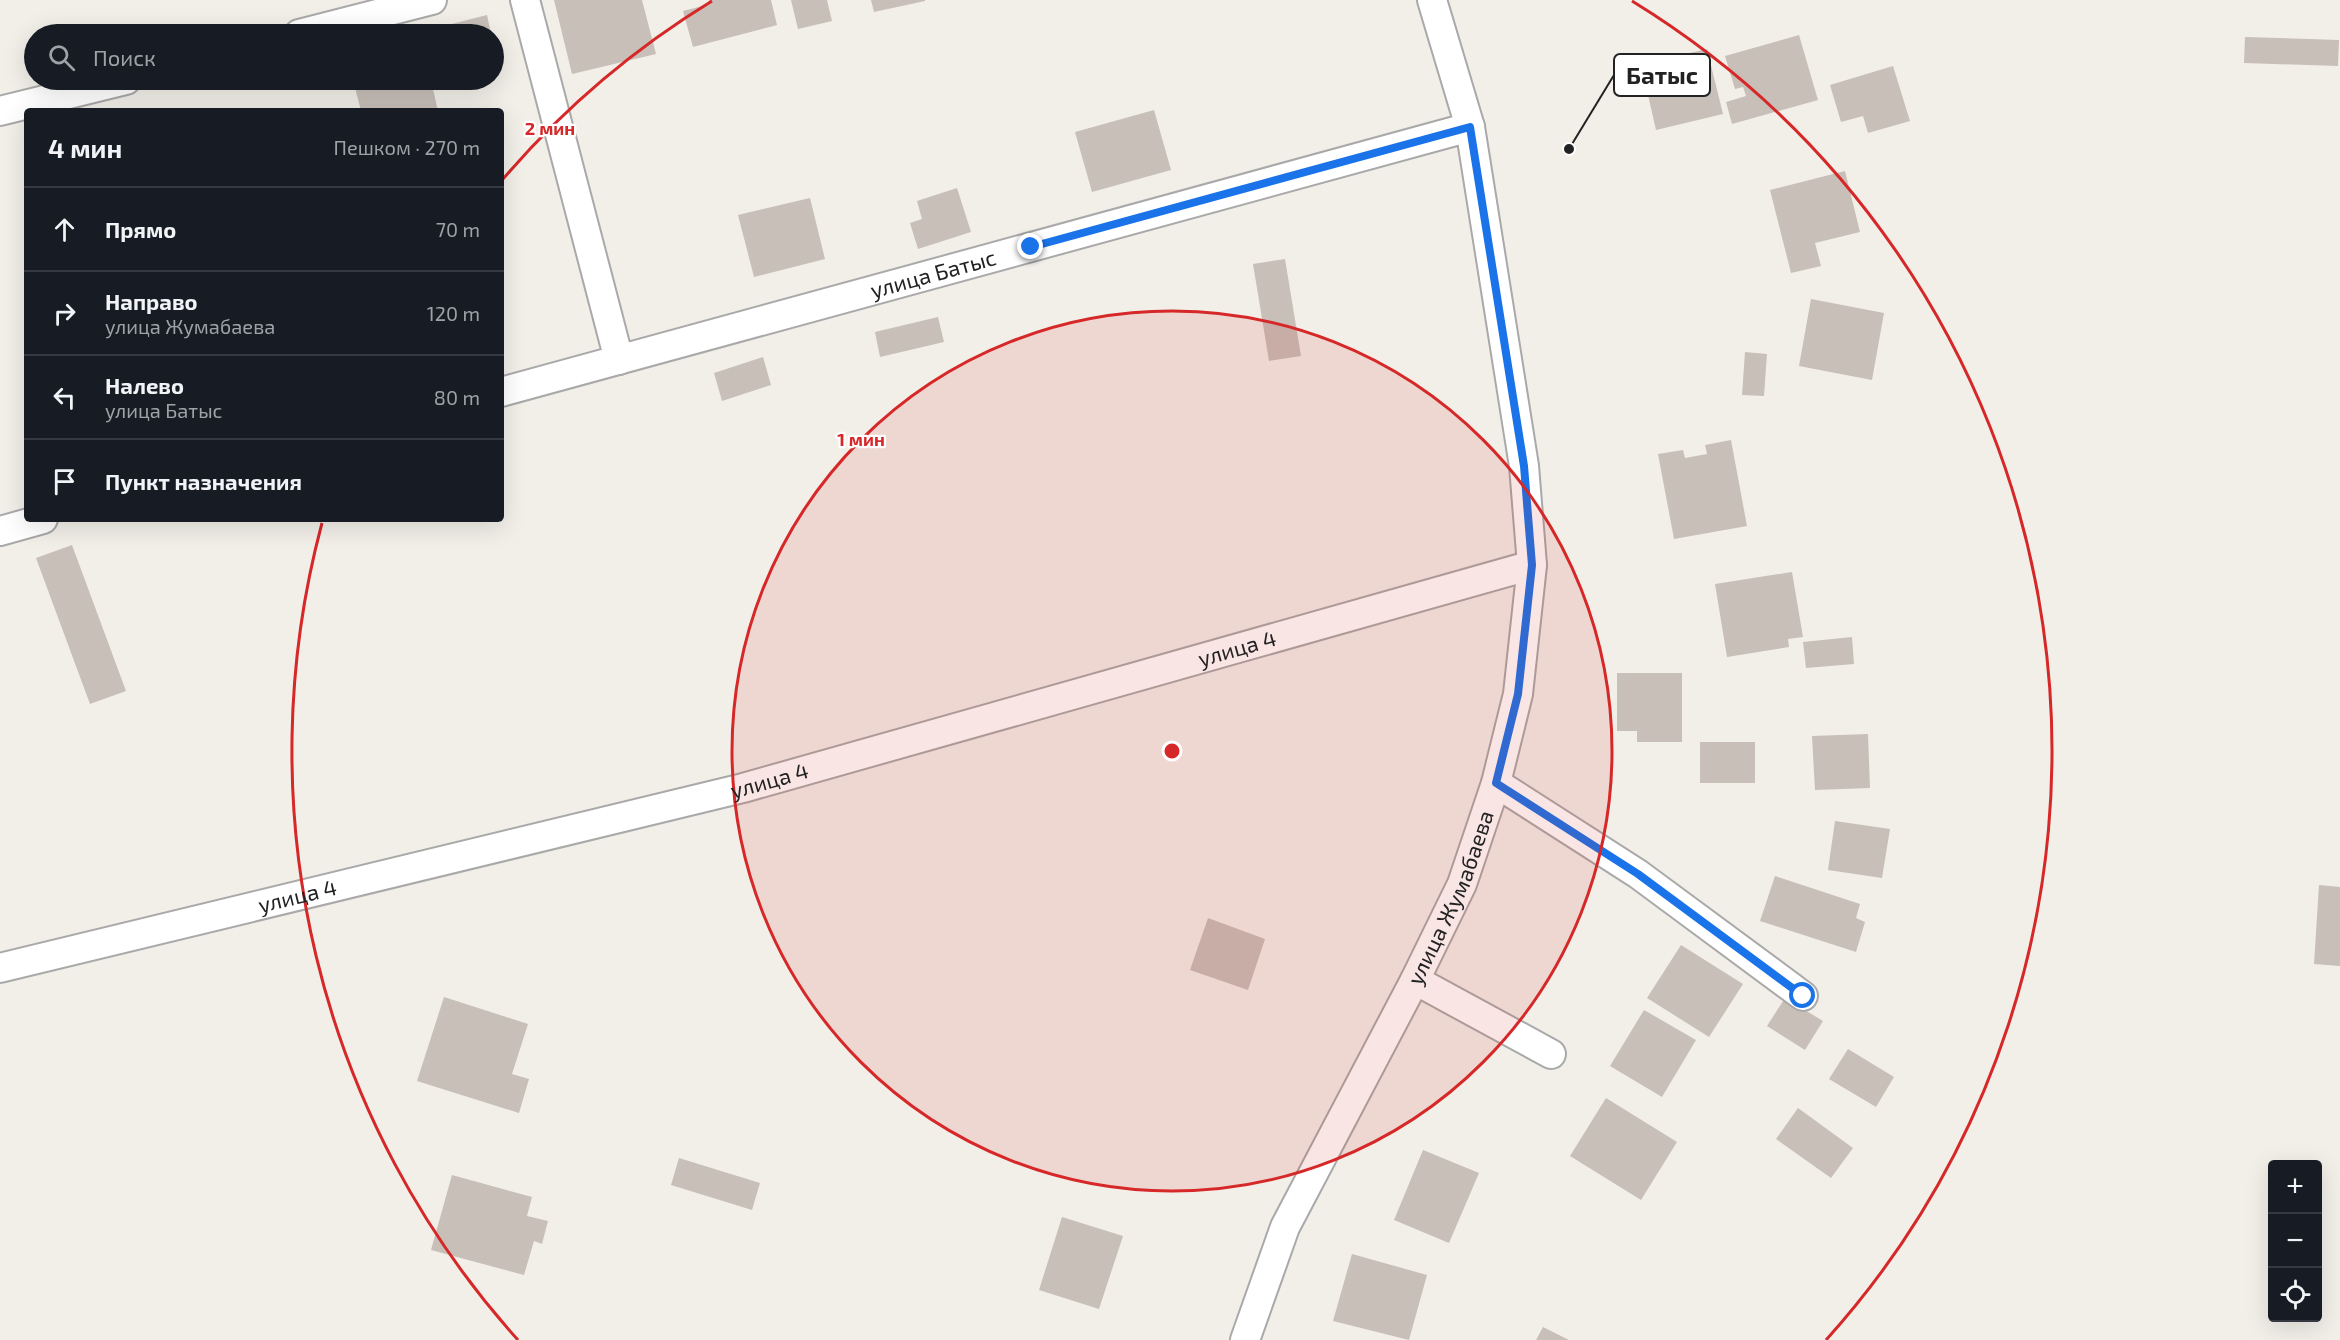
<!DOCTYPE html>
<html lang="ru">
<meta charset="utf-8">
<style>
body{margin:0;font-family:"Exo 2",sans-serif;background:#20242c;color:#f1f3f6}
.controls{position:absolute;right:18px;bottom:18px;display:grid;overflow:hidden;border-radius:6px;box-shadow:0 6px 24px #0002}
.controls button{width:54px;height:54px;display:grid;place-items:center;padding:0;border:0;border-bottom:2px solid #363941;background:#171b24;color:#f1f3f6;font:30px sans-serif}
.stop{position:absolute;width:18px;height:18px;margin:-14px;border:4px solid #1a73e8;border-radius:50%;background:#fff}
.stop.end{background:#1a73e8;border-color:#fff;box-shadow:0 2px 6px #0008}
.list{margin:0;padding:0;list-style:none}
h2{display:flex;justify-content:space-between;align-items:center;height:78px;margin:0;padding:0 24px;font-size:26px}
h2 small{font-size:20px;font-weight:400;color:#9ea1a6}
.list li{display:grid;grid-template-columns:39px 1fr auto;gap:18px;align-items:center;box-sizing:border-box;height:84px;padding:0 24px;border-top:2px solid #363941}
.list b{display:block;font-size:22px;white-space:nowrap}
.list p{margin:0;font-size:20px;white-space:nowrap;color:#9ea1a6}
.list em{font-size:20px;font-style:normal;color:#9ea1a6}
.icon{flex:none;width:33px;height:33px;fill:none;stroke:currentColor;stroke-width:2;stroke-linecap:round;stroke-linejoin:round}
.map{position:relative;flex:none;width:2340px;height:1340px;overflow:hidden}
.search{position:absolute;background:#171b24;box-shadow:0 6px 24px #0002;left:24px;top:24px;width:480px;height:66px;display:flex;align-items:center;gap:15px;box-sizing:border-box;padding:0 21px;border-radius:33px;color:#9ea1a6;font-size:22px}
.panel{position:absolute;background:#171b24;box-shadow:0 6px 24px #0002;left:24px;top:108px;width:480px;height:414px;border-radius:6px}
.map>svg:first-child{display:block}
</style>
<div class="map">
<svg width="2340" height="1340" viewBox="0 0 2340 1340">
<rect width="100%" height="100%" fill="#f2efe9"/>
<path fill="#c7bfb8" d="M554,0H642L656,54L572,74Z
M709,0H771L777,25L693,47L683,11L710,4Z
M791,0H827L832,21L798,29Z
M871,0H925V1L874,12Z
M487,15L491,34H429L428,30Z
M1799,35L1818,100L1732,124L1726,102L1746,96L1743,87L1735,89L1725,56Z
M2245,37L2339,40L2338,66L2244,63Z
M1707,49L1723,114L1656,130L1641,64Z
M1893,66L1910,121L1868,133L1863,116L1841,122L1830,85Z
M353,80H431L438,111H361Z
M1154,110L1171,170L1092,192L1075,132Z
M1845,171L1860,232L1815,243L1821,266L1791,273L1770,190Z
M957,188L971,232L918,249L910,223L922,219L917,201Z
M810,198L825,259L754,277L738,215Z
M1285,259L1301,356L1269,361L1253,264Z
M1811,299L1884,313L1872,380L1799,366Z
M938,317L944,342L880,357L875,332Z
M1745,352L1767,354L1764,396L1742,395Z
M763,357L771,385L722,401L714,373Z
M1731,440L1747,526L1674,539L1658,454L1683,450L1685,458L1707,454L1705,445Z
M72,545L126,691L90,704L36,558Z
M1792,572L1803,637L1788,639L1789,647L1727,657L1715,584Z
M1852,637L1854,664L1806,668L1803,642Z
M1617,673H1682V742H1637V731H1617Z
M1868,734L1870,788L1815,790L1812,736Z
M1700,742H1755V783H1700Z
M1835,821L1890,829L1882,878L1828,870Z
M1775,876L1860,904L1856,918L1865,922L1856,952L1760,921Z
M2319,885L2340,887V966L2314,964Z
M1208,918L1265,939L1248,990L1190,970Z
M1681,945L1743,984L1709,1037L1647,998Z
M444,997L528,1024L512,1074L529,1079L519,1113L417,1081Z
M1785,998L1823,1021L1805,1050L1767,1026Z
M1644,1010L1696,1040L1662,1097L1610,1066Z
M1848,1049L1894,1077L1876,1107L1829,1079Z
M1606,1098L1677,1142L1641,1200L1570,1156Z
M1798,1108L1853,1148L1831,1178L1776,1139Z
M1423,1150L1479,1173L1449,1243L1394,1220Z
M679,1158L760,1183L752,1210L671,1185Z
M452,1175L532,1197L527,1216L548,1221L542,1244L534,1241L524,1275L431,1250Z
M1062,1217L1123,1236L1099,1309L1039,1290Z
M1352,1254L1427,1275L1409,1340L1333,1321Z
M1543,1327L1569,1340H1536Z"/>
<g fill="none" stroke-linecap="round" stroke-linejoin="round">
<defs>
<g id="minor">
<path d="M525,0L619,360"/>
<path d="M299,34L432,0"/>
<path d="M0,111L126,80"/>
<path id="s1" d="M501,392L1470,127"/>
<path d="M0,531L43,519"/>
<path d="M1496,783L1638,874L1803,996"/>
<path id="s2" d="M0,968L743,788L1532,565"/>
<path d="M1415,980L1551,1054"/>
<path id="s3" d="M1245,1340L1285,1227L1415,980L1462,884L1496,783L1518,694L1532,565L1524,466L1470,127L1432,0"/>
</g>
</defs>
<use href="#minor" stroke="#a9a9a9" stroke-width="32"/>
<use href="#minor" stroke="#fff" stroke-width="28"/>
</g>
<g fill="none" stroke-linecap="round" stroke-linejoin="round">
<path stroke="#1a73e8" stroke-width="8" d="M1031,247L1470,127L1524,466L1532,565L1518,694L1496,783L1638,874L1803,996"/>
</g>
<circle cx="1172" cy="751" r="440" fill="#d62828" fill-opacity=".12"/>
<g fill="none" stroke="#d62828" stroke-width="3">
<circle cx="1172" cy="751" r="440"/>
<path d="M518 1340A880 880 0 0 1 322 523M503 179A880 880 0 0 1 712 1M1632 1A880 880 0 0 1 1826 1340"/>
</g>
<g text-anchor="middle" stroke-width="4.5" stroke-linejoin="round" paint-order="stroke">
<g font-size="22" fill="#222" stroke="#fff">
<text dy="8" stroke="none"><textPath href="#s1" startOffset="448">улица Батыс</textPath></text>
<text dy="8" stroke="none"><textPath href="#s2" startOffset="1278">улица 4</textPath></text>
<text dy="8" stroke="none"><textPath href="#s2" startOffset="792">улица 4</textPath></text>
<text dy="8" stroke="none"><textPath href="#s2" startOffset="306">улица 4</textPath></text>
<text dy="8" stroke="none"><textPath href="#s3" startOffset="489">улица Жумабаева</textPath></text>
</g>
</g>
<circle cx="1172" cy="751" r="9" fill="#d62828" stroke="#fff" stroke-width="3"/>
<g font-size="18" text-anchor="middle" font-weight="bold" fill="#d62828" stroke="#fff" stroke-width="4.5" stroke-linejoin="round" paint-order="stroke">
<text x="550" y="135">2 мин</text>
<text x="861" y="446">1 мин</text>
</g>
<path fill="none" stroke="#222" stroke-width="2" d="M1569 149L1614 75"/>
<circle fill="#222" stroke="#fff" stroke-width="2" cx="1569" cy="149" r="6"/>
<rect fill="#fff" stroke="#222" stroke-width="2" x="1614" y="54" width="96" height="42" rx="6"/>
<g font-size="24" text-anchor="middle" font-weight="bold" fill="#222">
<text x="1662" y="84">Батыс</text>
</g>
</svg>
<div class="controls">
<button>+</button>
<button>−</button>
<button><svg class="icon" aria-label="locate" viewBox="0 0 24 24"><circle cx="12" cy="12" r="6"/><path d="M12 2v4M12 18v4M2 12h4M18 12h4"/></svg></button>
</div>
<div class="stop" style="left:1803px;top:996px"></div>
<div class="stop end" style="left:1031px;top:247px"></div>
<div class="search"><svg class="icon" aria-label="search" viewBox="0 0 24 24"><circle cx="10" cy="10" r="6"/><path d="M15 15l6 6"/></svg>Поиск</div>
<section class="panel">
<h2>4 мин<small>Пешком · 270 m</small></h2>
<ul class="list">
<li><svg class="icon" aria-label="ahead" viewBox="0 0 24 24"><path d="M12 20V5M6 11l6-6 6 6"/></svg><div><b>Прямо</b></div><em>70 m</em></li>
<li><svg class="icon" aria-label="right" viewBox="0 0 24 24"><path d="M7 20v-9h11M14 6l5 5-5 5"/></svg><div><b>Направо</b><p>улица Жумабаева</p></div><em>120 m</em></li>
<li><svg class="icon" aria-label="left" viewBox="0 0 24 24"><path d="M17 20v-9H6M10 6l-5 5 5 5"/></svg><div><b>Налево</b><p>улица Батыс</p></div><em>80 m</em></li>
<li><svg class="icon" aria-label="arrive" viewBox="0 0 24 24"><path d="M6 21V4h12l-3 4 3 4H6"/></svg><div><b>Пункт назначения</b></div></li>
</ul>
</section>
</div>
